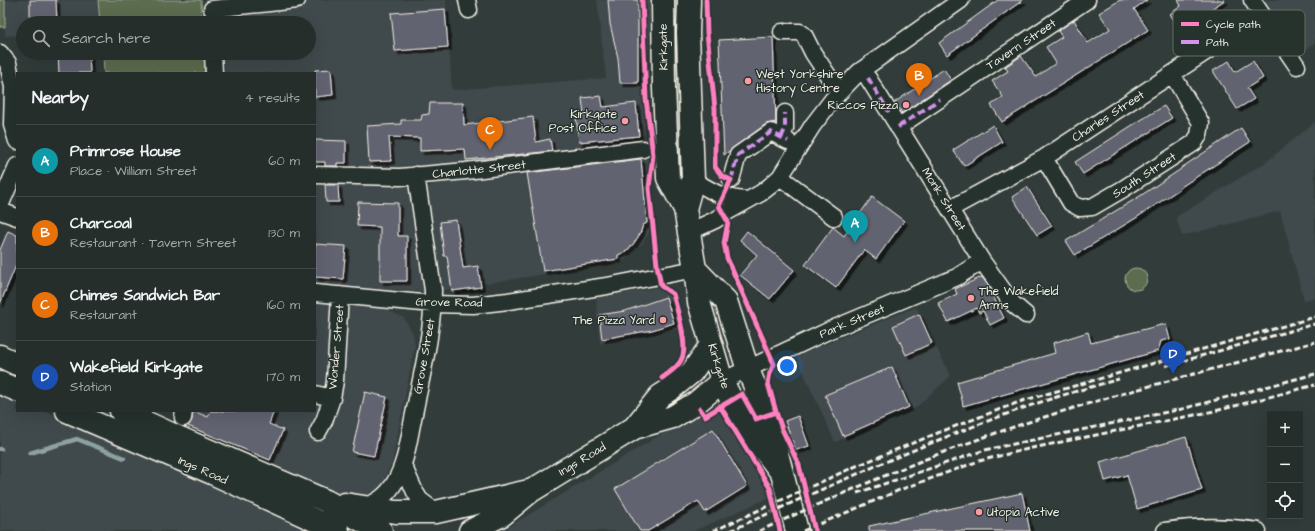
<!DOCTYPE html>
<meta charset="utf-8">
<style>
body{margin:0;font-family:"Architects Daughter",sans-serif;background:#323a38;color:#f1f3f6}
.controls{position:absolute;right:12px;bottom:12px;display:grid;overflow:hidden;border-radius:0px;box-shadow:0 4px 16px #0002}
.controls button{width:36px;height:36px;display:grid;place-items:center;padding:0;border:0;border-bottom:1px solid #424a48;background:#262e2c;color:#f1f3f6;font:20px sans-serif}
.you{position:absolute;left:787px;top:366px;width:14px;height:14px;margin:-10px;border:3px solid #fff;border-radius:50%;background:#1a73e8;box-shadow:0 0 0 6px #1a73e833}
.badge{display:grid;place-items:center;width:26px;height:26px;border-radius:50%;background:#ff9aa2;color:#fff;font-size:13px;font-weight:700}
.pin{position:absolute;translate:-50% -33px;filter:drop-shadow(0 1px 2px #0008)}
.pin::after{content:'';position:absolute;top:21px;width:14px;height:12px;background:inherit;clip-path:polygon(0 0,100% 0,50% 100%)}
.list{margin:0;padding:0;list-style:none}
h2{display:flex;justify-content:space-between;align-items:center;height:52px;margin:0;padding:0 16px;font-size:17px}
h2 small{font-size:13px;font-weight:400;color:#a4a8a9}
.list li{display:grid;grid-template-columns:26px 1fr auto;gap:12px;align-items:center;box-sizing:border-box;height:72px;padding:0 16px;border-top:1px solid #424a48}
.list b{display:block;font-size:15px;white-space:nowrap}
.list p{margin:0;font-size:13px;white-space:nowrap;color:#a4a8a9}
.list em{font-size:13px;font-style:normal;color:#a4a8a9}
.icon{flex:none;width:22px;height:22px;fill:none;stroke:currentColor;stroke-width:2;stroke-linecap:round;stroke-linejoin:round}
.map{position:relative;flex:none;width:1315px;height:531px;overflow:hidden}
.search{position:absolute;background:#262e2c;box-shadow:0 4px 16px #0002;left:16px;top:16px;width:300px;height:44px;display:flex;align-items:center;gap:10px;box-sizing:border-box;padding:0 14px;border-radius:22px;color:#a4a8a9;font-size:15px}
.panel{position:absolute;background:#262e2c;box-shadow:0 4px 16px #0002;left:16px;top:72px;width:300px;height:340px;border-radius:0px}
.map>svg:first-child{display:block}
</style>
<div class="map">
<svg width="1315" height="531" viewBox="0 0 1315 531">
<defs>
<filter id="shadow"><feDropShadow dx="3.5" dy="3.5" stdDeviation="0" flood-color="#0009"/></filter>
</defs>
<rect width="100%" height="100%" fill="#323d3b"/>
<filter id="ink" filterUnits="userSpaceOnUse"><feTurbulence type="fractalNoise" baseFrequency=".025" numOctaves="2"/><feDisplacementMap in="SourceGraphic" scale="8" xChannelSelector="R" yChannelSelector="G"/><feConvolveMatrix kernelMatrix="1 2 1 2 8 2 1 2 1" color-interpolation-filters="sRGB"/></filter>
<g filter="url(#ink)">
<path fill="#40484b" d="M5,0H98L100,23H23V35L5,36Z
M219,0H446L452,90L606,78L597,0H651L644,135L553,156L437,169L315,166V73H225L223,53H309V23H221Z
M1259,0H1315V43L1299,54Z
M1315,122V298L1304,300L1280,211L1182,236L1176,217L1266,162Z
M647,154L653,223L650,232L641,245L622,262L438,291L425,193L430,186L437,183Z
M315,182L411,185L424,276V292L315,285Z
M668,286L681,328L600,343L596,297Z
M315,300L358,302L384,308L404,318L413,333L415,346L392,463L381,487L372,494L353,500L339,499L185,430L188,411H315Z
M916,307L951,376L914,409L835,442L796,356Z
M0,391L17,399V411H45L316,531H0Z
M721,398L773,485L775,495L694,531H503L505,529Z"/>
<path fill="#5b6c4f" stroke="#a8ae9c" d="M0,0H5V27H0Z
M98,0H201L202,23H100Z
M672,0H676L681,146H674Z
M103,53H204L205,73H104Z
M1125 279a11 11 0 1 1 22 0a11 11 0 1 1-22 0Z"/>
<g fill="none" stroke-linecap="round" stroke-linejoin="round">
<path stroke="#8ea2a1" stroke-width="4.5" d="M0,449H1
M30,453L77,439L124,458"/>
</g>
<path fill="#626371" stroke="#f4f1e8" filter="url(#shadow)" d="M30,0H56L57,23H30Z
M608,0H638V83H620L618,58L610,24Z
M998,0H1023L947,55L939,43Z
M1120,0H1147L1134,9L1148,30L1002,122L991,105L1003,97L992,81L1008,71L1005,67L1021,56L1036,77L1056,63L1046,47L1062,37L1058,31L1074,20L1088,43L1110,29L1099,13Z
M1178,0H1225L1180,29L1170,14L1181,6Z
M445,9L448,47L395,51L391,13Z
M773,37L776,122L766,124L724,155L719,40Z
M58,53H89L90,73H59Z
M1229,61L1235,72L1253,61L1263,78L1247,88L1254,99L1237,109L1213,71Z
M331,69L333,95L315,97V70Z
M944,69L951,80L902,113L895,102Z
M601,96L603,107L636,103L639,136L579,142L576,116L584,115L582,98Z
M430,103H463L464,125L533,117L536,142L550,139L552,151L466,160L465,149L420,151V138L389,137L391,161L369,162L367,126L401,124V120H421L422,115L429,114Z
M1164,106L1172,118L1083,174L1075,162L1131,126Z
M993,125L1002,142L964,166L953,150Z
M1241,128L1250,142L1181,187V188L1136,218L1075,255L1066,241L1137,198L1181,169V168Z
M315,140L346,141V163H337V166H325V162H315Z
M641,159L647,223L643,225L640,234L634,243L627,251L618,255V259L543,271L527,173Z
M325,185H338L339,202H326Z
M1027,187L1052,226L1037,235L1012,197Z
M872,197L904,221L876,259L864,250L836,288L805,265L833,227L844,236Z
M358,202L398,203V236H407V281H380V227L357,226Z
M456,220L463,268L478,266L481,287L452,291L447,256H444L440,222Z
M8,231L17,235V263L0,304V250Z
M747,231L794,270L770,299L740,275L757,255L740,240Z
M315,244L346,246L343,279L315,277Z
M982,277L987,284L1004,318L990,325L983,311L979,313L977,308L948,322L938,303L957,294L955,289Z
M666,297L674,323L652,330L602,339L599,315L625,311Z
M919,314L932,343L906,355L893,326Z
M1161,325H1166L1170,339L1161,341L1158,351L963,406L962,400L957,382L1055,353L1053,343L1088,332L1091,343Z
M892,367L909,407L843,436L825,395Z
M365,392L387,397L374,456L352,452Z
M193,411L208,417L211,411H274L269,424L283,430L270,460L188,426L192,420Z
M798,416L809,446L796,450L785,421Z
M713,429L747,486L705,512L698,501L648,531H640L615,489Z
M1186,437L1202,490L1137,509L1127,475L1105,481L1100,462Z
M1022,493L1030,531H869V526Z"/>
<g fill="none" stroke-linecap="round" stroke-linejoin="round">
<defs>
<path id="minor" d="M467,0L469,10
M1252,0L1297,66
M212,9L297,0
M782,32H800L804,35L813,53L839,92
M0,53L8,63L13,87L12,125L17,141
M213,53L214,73
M868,78L982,261L1012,303L1026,315
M898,127L1087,0
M781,138L785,129V113
M1044,158L1071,203L1080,208L1092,207L1123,189L1194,143L1199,135L1201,123L1172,74
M315,175L400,177L466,171L643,149
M780,177L834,217
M693,180C713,192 723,199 748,200
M731,180L738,155L771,132L788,141
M0,206L17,166
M950,209L1044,158L1262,15
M0,211L17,217
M689,232L715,220L727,212L761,193L770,186L780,177L813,125L833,99L859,72L961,0
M315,293L433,304L473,305L508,301L607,286L695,269
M722,381L830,330L957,277L982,261
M315,394L332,398
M183,418L184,411
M318,432L324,421L332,398L335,381L340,295
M403,465L415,492L420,500L436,512
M362,506C376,505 388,494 395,482C407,461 409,437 414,414C422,373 433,332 433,290L416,175
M1165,531C1197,526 1226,526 1258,531"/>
<path id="highway" d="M663,0L664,88L668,178L685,209L695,269L699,302L722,381L737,411L758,442L781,472
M685,209L693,180L688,33L689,0
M695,269L726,301L748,370L767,415L797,531
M0,356L17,364
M0,383L17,390
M67,411L212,473L338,531
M121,411L180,438L326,501L381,531
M634,428L660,396L671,389L692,372L711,345
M345,504L396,512H436L529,491
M470,531L502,515L531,491L634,428L673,417L696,403L722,381"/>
</defs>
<use href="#minor" stroke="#f4f1e8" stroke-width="19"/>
<use href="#highway" stroke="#f4f1e8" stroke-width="25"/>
<use href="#minor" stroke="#26332d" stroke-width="16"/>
<use href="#highway" stroke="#26332d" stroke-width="22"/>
<path stroke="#f4f1e8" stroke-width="3" stroke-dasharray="6 3" stroke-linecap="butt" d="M1165,366L1315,324
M857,493L985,450L1182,409L1315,374
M713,531L854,467L940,432L1022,401L1315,317
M730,531C830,485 931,440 1035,404C1062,395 1091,387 1119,379
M759,531C849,490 938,451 1032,421C1125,391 1221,367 1315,342
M803,531L902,489L979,461L1032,448L1219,410L1315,385"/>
<path stroke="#d193ec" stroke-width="4" stroke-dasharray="8 4" stroke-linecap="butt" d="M868,78L889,112
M898,127L940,99
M781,138L785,129V113
M731,180L738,155L771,132L788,141"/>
<defs>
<path id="cycleway" d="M642,0L646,99L653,155L649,188L657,265L661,286L673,294C677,309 687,341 683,355C681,365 670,372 662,378
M706,0L707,33L715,109V167L722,176L731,180L719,206L728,222L724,243L727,258L774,364L770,373L768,383L776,412L782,429L799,465L815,531
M720,406L770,488L780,531
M700,409L705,416L742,394L756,419L776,412"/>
</defs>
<use href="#cycleway" stroke="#26332d" stroke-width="8"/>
<use href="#cycleway" stroke="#ff80c0" stroke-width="5"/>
</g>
</g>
<g fill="#ff9aa2" stroke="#26332d" stroke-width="1.5">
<circle cx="748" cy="81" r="4"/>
<circle cx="906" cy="105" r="4"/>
<circle cx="625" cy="121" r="4"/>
<circle cx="971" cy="298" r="4"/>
<circle cx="663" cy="320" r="4"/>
<circle cx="979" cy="512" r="4"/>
</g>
<g text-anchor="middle" stroke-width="3" stroke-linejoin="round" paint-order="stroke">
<g font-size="12" fill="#f4f1e8" stroke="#26332d">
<text transform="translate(1021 44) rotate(-34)" y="4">Tavern Street</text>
<text transform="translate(663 47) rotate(-91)" y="4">Kirkgate</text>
<text transform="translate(1108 116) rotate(-33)" y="4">Charles Street</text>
<text transform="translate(479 169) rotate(-6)" y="4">Charlotte Street</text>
<text transform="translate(1144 175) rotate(-33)" y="4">South Street</text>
<text transform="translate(944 199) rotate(58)" y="4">Monk Street</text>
<text transform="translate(449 302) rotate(1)" y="4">Grove Road</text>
<text transform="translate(852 321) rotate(-23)" y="4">Park Street</text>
<text transform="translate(336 347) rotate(-85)" y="4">Wonder Street</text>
<text transform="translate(424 356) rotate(-80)" y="4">Grove Street</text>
<text transform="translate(719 366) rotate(72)" y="4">Kirkgate</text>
<text transform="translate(582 459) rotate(-31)" y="4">Ings Road</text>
<text transform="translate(203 470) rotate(24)" y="4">Ings Road</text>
</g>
<g font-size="12" fill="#f4f1e8" stroke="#26332d" text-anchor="start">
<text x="756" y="78">West Yorkshire<tspan x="756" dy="14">History Centre</tspan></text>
<text x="898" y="109" text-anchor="end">Riccos Pizza</text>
<text x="617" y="118" text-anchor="end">Kirkgate<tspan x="617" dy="14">Post Office</tspan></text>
<text x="979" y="295">The Wakefield<tspan x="979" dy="14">Arms</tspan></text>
<text x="655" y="324" text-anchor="end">The Pizza Yard</text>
<text x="987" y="516">Utopia Active</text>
</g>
</g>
<rect x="1173" y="10" width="132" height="46" rx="6" fill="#26332d" stroke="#646c65" stroke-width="1"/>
<rect x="1181" y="22" width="18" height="4" fill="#ff80c0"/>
<rect x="1181" y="40" width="18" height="4" fill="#d193ec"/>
<g font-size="11" fill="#f4f1e8">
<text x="1206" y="28">Cycle path</text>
<text x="1206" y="46">Path</text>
</g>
</svg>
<div class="controls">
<button>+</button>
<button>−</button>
<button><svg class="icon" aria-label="locate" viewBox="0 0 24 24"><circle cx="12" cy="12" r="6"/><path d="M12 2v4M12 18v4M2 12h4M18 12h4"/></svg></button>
</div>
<div class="you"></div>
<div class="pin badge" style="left:855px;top:243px;background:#0f9aa8">A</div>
<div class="pin badge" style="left:919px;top:96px;background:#e8710a">B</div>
<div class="pin badge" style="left:490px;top:150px;background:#e8710a">C</div>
<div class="pin badge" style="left:1173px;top:374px;background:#1a4fb4">D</div>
<div class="search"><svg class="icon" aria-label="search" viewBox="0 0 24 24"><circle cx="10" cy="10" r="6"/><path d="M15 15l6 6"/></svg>Search here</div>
<section class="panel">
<h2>Nearby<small>4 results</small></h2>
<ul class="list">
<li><span class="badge" style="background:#0f9aa8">A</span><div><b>Primrose House</b><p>Place · William Street</p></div><em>60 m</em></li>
<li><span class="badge" style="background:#e8710a">B</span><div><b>Charcoal</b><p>Restaurant · Tavern Street</p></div><em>130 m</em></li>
<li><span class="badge" style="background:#e8710a">C</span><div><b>Chimes Sandwich Bar</b><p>Restaurant</p></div><em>160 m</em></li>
<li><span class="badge" style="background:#1a4fb4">D</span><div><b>Wakefield Kirkgate</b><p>Station</p></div><em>170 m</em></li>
</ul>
</section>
</div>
